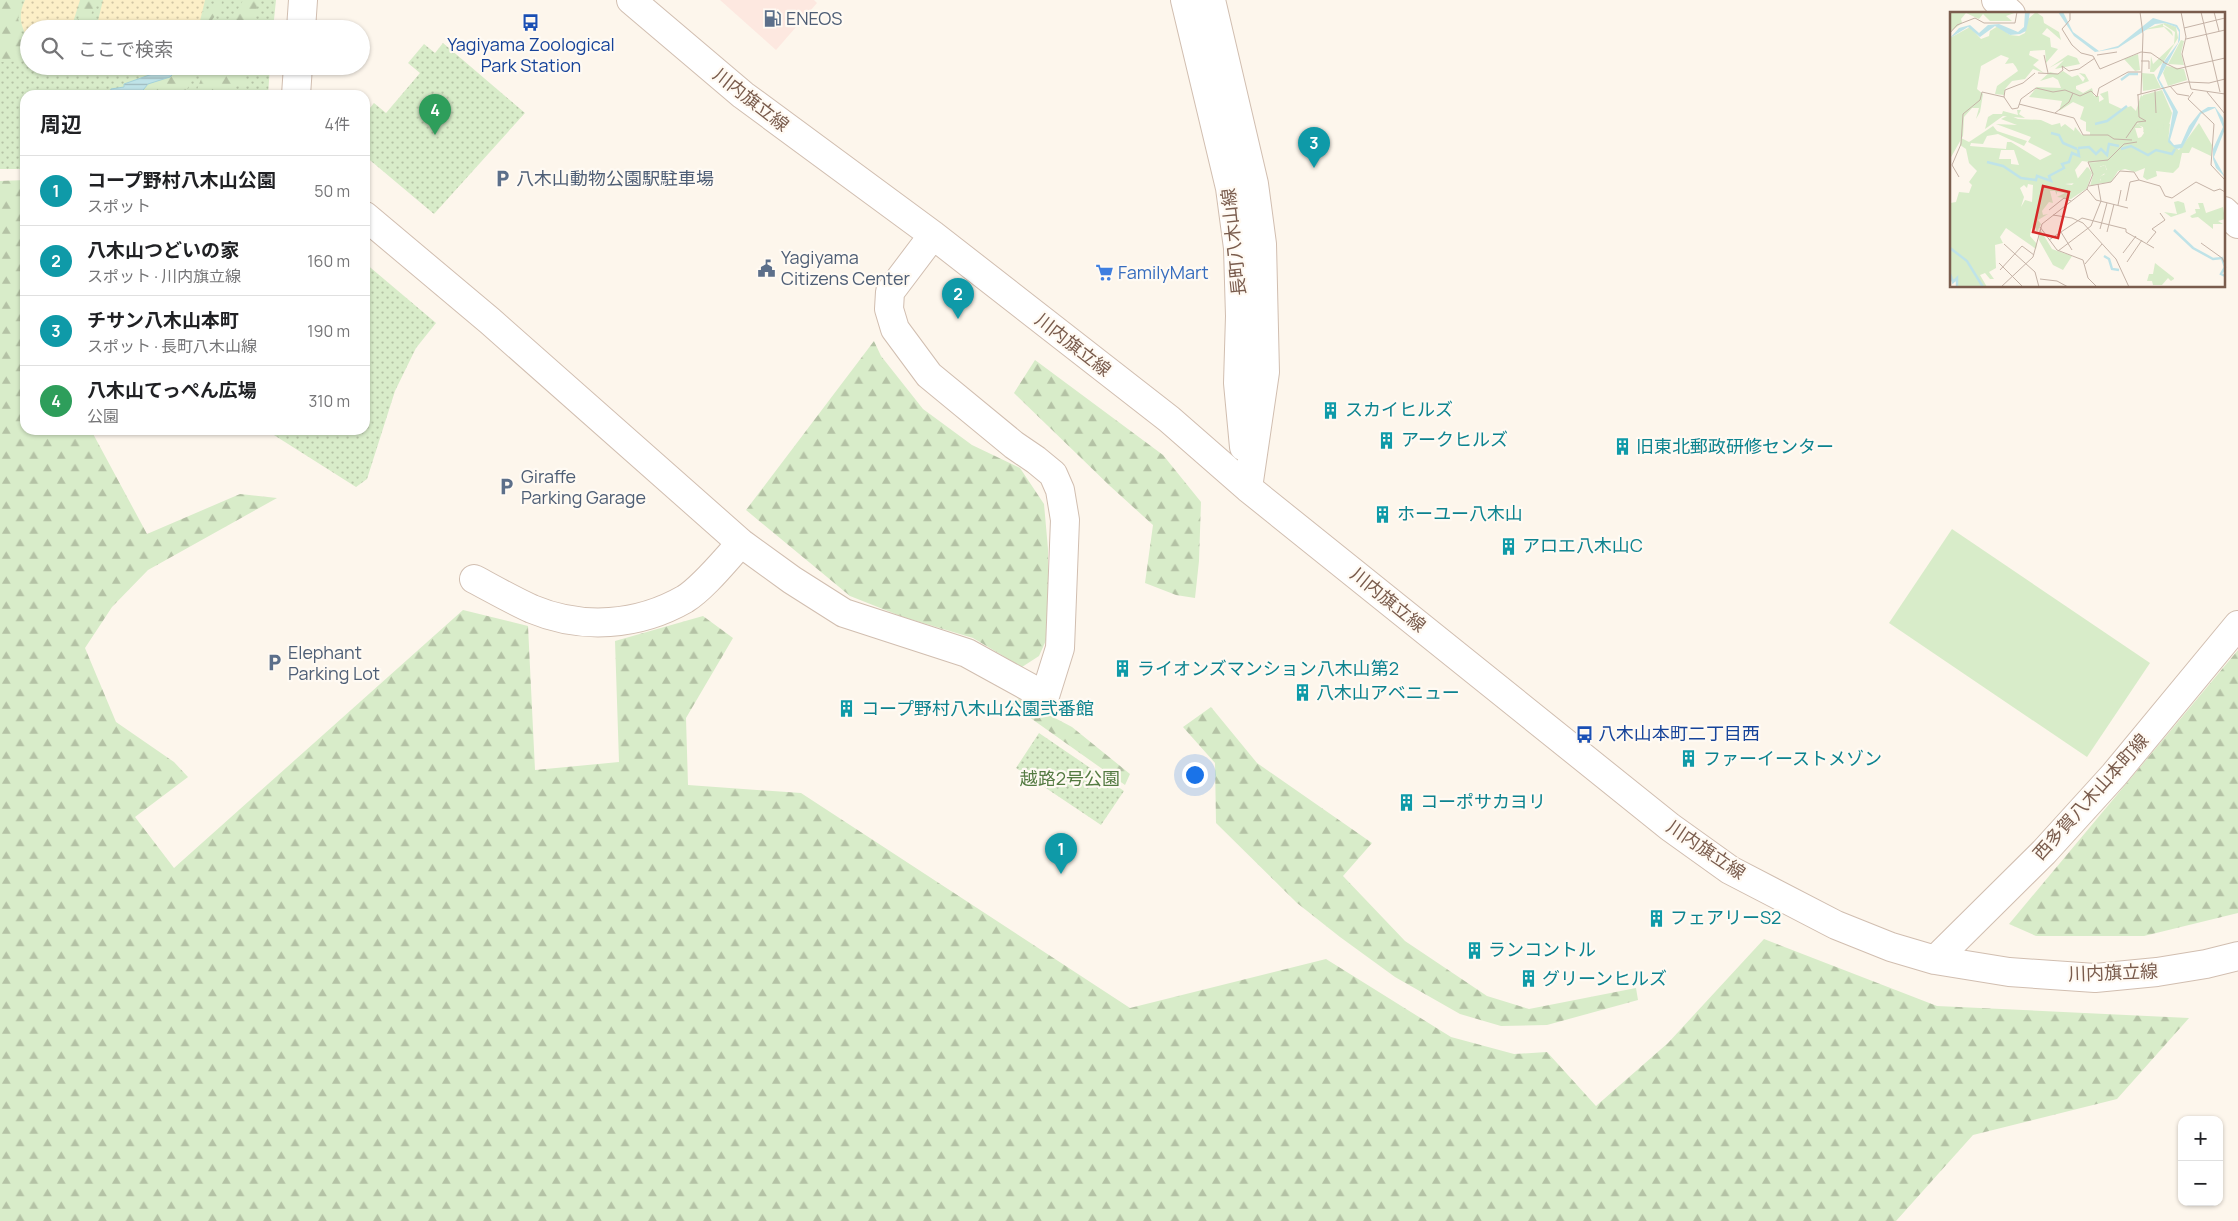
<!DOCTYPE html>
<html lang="ja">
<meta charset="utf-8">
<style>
body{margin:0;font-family:Manrope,"Noto Sans JP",sans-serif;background:#f6f6f6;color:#202124}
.controls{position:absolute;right:15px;bottom:15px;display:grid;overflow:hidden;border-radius:10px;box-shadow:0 1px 4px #0004}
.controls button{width:45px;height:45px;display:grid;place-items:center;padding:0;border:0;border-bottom:1px solid #e0e0e0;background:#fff;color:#202124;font:25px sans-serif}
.you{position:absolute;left:1194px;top:774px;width:18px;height:18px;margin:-12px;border:4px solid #fff;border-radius:50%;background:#1a73e8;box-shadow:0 0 0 8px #1a73e833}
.badge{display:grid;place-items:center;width:32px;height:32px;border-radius:50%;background:#7c3aed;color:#fff;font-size:16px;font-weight:700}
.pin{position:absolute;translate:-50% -41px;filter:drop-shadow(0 1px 2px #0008)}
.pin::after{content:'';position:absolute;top:26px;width:18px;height:15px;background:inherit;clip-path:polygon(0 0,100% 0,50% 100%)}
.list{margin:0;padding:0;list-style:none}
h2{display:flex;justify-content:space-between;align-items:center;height:65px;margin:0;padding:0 20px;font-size:21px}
h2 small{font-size:16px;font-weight:400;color:#757577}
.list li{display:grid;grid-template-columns:32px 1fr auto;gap:15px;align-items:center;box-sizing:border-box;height:70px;padding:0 20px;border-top:1px solid #e0e0e0}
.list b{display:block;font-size:19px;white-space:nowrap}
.list p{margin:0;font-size:16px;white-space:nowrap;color:#757577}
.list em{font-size:16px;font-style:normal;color:#757577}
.icon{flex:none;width:28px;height:28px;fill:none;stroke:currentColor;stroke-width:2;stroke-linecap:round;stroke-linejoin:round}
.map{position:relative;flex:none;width:2238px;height:1221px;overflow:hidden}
.search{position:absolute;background:#fff;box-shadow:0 1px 4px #0004;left:20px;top:20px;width:350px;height:55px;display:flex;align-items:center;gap:12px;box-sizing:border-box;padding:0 18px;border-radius:28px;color:#757577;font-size:19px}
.panel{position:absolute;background:#fff;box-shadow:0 1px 4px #0004;left:20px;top:90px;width:350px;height:345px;border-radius:15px}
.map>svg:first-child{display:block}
</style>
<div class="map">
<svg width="2238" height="1221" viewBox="0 0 2238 1221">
<defs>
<pattern id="grass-dots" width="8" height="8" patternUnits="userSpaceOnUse" patternTransform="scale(1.25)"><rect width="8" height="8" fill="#d8ecc9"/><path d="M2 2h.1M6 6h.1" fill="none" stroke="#b4c2a5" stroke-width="1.8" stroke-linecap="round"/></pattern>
<pattern id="forest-firs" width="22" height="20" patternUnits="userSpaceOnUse" patternTransform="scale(1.25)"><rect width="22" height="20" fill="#d8ecc9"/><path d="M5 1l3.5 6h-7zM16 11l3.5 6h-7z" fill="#b4c2a5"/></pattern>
<pattern id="sand-dots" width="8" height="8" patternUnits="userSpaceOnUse" patternTransform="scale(1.25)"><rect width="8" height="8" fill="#fcefc7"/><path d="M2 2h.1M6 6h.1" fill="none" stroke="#d1c5a4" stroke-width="1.8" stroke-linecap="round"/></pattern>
<pattern id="water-rules" width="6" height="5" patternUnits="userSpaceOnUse" patternTransform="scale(1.25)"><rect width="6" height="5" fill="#bfe3e8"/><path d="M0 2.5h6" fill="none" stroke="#a0bbbe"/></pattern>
</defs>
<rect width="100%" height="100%" fill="#fdf6ec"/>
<path fill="#fde8e0" d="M720,0H814L817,3L776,50Z"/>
<path fill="url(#grass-dots)" d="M0,0H276L273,29H29V66H270L268,95H25V169H0Z
M443,43L525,113L434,214L365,156V114L374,103L386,113L420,73L408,63L424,44L435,53Z
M365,263L436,323L416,348L395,391L367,479L356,487L266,430H365Z
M1039,733L1124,791L1101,825L1016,768Z"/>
<path fill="url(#forest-firs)" d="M0,0H22L18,18L21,32L29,41V61L0,62Z
M81,0H97L91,14L90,29H74L81,12Z
M216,0H222L221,7L208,26L198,23L200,11L207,13L213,9Z
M243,0H258L254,29H218C227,19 238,13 243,0Z
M181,66H200L186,91L139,95L148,84L170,77Z
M206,66H247L244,84L215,93L195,95Z
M25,180V430H91L147,534L240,494L277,498L148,570L112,607L85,648L116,722L174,762L188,777L135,817L174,868L463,610L528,626L535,770L619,762L615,641L703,616L733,638L686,718L688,785L801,793L1130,1008L1326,959L1451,1037L1514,1054L1547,1052L1596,1106L1668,1043L1764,939L1937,1006L2189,1018L2117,1099L1973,1135L1896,1221H0V181Z
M874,341L881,356L923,409L972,445L1020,468L1044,504L1048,549V636L1039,656L1022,667L973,638L903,617L850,596L746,510Z
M1035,360L1163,455L1201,502L1199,561L1195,598L1176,595L1145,583L1153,525L1110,486L1014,393Z
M2238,650V913L2144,936H2036L2009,924Z
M1017,698L1072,727L1130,774L1125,785L1012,705Z
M1211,707L1257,763L1372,843L1343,876L1405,941L1487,996L1529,1009L1636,988L1638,1000L1547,1025L1501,1026L1460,1014L1395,977L1340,937L1297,903L1216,823L1215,763L1183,727Z"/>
<path fill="url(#sand-dots)" d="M25,0H80L71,29H29V40C20,27 18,14 25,0Z
M103,0H205L200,21L179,23L175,27L171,24L162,29H96Z"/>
<path fill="#d8ecc9" d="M1952,529L2150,663L2087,757L1889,623Z"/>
<path fill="url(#water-rules)" stroke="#a5d3da" d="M160,66H181L170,77L148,84L139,95H109L111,89L124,87V84L155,73Z"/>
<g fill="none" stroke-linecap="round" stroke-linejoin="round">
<defs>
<path id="minor" d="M631,0L743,95L933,235L1169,419L1248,488L1670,827L1730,870L1836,925L1891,947L1935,960L2009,972L2095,978L2157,972L2206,964L2238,956
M1185,0L1230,188L1238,248L1240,316L1238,383L1244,447
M1211,0L1254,184L1262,244L1265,372L1248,488
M1996,0L2011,14
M301,29L303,0
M296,95L298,66
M2224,211L2238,224
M365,216L490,321L741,543L792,580L844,613L967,653L1045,696L1060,648L1065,520L1060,490L1053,474L1036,460L1014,445L929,375L895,329L889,309L890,292L933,235
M474,579C493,589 512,600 532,609C582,630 638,626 685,599C704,587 726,559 741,543
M1935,960L2044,852L2114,775L2238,625"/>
</defs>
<use href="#minor" stroke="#d1beb0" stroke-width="30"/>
<use href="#minor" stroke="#fff" stroke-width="28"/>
</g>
<defs>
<symbol id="fuel-bare" viewBox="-9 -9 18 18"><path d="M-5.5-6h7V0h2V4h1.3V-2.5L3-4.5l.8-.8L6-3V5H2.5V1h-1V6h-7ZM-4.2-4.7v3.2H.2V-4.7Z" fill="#5c6f8a" stroke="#fffaf3" stroke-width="2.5" paint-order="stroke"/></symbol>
<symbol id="bus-bare" viewBox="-9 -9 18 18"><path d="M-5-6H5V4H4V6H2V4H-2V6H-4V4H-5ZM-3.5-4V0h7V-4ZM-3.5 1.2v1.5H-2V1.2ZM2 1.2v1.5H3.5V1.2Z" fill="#1a4fb4" stroke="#fffaf3" stroke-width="2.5" paint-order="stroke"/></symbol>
<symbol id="parking-bare" viewBox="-9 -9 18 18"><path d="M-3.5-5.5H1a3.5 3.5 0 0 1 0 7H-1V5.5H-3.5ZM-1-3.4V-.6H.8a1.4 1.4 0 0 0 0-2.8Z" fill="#5c6f8a" stroke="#fffaf3" stroke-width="2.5" paint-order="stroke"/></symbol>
<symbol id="civic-bare" viewBox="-9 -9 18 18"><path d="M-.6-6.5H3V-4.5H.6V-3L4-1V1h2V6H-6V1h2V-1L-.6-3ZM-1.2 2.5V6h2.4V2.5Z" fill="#5c6f8a" stroke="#fffaf3" stroke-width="2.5" paint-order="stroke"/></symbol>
<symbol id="supermarket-bare" viewBox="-9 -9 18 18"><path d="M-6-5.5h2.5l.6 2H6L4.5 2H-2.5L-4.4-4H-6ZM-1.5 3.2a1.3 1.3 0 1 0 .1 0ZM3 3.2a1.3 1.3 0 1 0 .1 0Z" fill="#3f7fe0" stroke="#fffaf3" stroke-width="2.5" paint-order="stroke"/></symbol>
<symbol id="building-bare" viewBox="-9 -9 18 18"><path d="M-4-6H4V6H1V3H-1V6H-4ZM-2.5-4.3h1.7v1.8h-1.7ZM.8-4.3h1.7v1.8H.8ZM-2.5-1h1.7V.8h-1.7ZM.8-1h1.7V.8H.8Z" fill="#0f9aa8" stroke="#fffaf3" stroke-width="2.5" paint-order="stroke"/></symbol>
</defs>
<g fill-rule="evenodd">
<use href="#fuel-bare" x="760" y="6" width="25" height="25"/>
<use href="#bus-bare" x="518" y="10" width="25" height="25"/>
<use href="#parking-bare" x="490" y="166" width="25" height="25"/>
<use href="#civic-bare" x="754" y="256" width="25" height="25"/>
<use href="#supermarket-bare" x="1092" y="260" width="25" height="25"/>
<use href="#building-bare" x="1318" y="398" width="25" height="25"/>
<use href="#building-bare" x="1374" y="428" width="25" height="25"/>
<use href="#building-bare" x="1610" y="434" width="25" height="25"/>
<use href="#parking-bare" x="494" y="474" width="25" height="25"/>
<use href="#building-bare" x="1370" y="502" width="25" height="25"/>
<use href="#building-bare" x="1496" y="534" width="25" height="25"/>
<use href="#parking-bare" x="262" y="650" width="25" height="25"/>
<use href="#building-bare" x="1110" y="656" width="25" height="25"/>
<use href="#building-bare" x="1290" y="680" width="25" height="25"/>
<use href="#building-bare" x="834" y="696" width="25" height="25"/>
<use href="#bus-bare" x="1572" y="722" width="25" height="25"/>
<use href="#building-bare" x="1676" y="746" width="25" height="25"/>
<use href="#building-bare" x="1394" y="790" width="25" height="25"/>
<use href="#building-bare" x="1644" y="906" width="25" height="25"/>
<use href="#building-bare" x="1462" y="938" width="25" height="25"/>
<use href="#building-bare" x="1516" y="966" width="25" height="25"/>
</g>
<g text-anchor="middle" stroke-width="4.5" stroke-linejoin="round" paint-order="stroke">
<g font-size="18" fill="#4e5e75" stroke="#fffaf3" text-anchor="start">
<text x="786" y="25">ENEOS</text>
<text x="516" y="185">八木山動物公園駅駐車場</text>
<text x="781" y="264">Yagiyama<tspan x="781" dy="21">Citizens Center</tspan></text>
<text x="521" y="483">Giraffe<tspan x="521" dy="21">Parking Garage</tspan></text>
<text x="288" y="659">Elephant<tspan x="288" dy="21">Parking Lot</tspan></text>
</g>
<g font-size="18" fill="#164399" stroke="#fffaf3">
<text x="531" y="51">Yagiyama Zoological<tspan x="531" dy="21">Park Station</tspan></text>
<text x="1598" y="740" text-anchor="start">八木山本町二丁目西</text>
</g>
<g font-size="18" fill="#7a5c4d" stroke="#fffaf3">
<text transform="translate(751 100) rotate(38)" y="6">川内旗立線</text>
<text transform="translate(1234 242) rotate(-96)" y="6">長町八木山線</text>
<text transform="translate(1073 345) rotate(38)" y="6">川内旗立線</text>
<text transform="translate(1388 600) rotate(39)" y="6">川内旗立線</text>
<text transform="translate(2091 797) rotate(-48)" y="6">西多賀八木山本町線</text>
<text transform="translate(1706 850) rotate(34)" y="6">川内旗立線</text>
<text transform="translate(2113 973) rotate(-2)" y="6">川内旗立線</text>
</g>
<g font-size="18" fill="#366cbe" stroke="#fffaf3" text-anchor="start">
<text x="1118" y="279">FamilyMart</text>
</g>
<g font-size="18" fill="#0d838f" stroke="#fffaf3" text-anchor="start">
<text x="1345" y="416">スカイヒルズ</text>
<text x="1401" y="446">アークヒルズ</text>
<text x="1636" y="453">旧東北郵政研修センター</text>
<text x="1397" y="520">ホーユー八木山</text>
<text x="1522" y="552">アロエ八木山C</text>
<text x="1137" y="675">ライオンズマンション八木山第2</text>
<text x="1316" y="699">八木山アベニュー</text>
<text x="861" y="715">コープ野村八木山公園弐番館</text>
<text x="1703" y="765">ファーイーストメゾン</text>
<text x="1420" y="808">コーポサカヨリ</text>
<text x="1670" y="924">フェアリーS2</text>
<text x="1488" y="956">ランコントル</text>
<text x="1542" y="985">グリーンヒルズ</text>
</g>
<g font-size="18" fill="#537a41" stroke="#fffaf3">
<text x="1070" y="785">越路2号公園</text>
</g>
</g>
<g transform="translate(1950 12)">
<rect width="275" height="275" fill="#fdf6ec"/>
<path d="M215,11L226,15L228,26L214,49L204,60H200L201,44L203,52L224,32L225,20L213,12V14L217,16L220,18L222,20L223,24L214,15L193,18ZM231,28L234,29L231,41L234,53L218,52ZM216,54L234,57L237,68L218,74L213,61ZM192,61L204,62L211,76L193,79ZM212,78L222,101L217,121L224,141L187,131L194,121L193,115L188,113L193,83ZM67,98H71L69,102L75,106L53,104L35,117L38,105L43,102H52L53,99L68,103ZM139,150L149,151L150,155L155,153L157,159L150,165L151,171L140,174L143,163ZM138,155L142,161L137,176L121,187L107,185L115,181V172L122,173Z" fill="#d8ecc9"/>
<path d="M0,0H67L56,4L62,9H40L33,2L29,7L16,1L11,7L12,11L0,20ZM86,0L93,5L94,11L109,20L111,28L97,16L92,22L100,26L101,35L108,37L96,51L95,38L80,39L79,43L89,48L83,53L94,61L83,57L75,67L62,69L55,77L54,83L45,82L47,74L68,59L66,55L63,51L55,52L59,46L51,43L31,54L27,77L33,82L30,100L26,107L29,96H22L14,105L13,124L0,147V26L20,15L31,27L39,24L40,19L48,14L60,23L69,24L75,21L78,7ZM118,43L127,46L130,52L105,57L114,48L99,56ZM113,59L122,65L128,63L133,70L135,66L129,61L135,62L139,69L126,74V77L133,81L142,76L144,84H149V90L154,87L150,82L158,79L159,91L172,97L181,94L186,99L191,83L195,86L203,83L206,115L203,117L204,126L208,134L213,133L212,122H208L207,117H214L213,112H220L218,130L229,138L249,111L262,133L261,144L242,135L239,141H232L229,155L223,161L206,159L207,164L197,168L193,165L195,156L185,160L175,157L168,159L161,170L154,171H148L151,168L149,165L155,162L150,159L157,158L155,153L149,155L148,151L132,149L125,158L128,167L137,155L142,162H138V168L132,171L137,176L127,183L130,180L126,181L127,178L132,179L126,171L115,172V181L107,180V183L105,179H100L103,191L99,190L92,199L93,203L98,202L88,208L91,212L87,220L84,213L81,217L80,224L87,232L86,237L56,216L50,225L53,231L45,233L46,256L39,260L44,267H40L35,261L30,263L37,275H6V266L3,271L0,264V191L6,190L9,180L19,181L22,173L19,170L27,159L19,151L16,137L10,133L11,126L19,130L43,114L47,119L77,129L74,134L48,122L37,124L33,132L21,131L20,134L56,137L57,130H61L90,148L102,142L78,130L81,125L46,112L67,113L51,107L59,103L68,107L91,108L102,113L110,111L111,115L115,112L124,119L125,115L132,123H140V120L136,119V110L130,107L134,95L123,90L109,99L112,89L79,85L87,75L111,76L108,68L103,65L90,69L100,60L108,62ZM197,108L198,116L193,119L196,124L188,126L185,116H192L187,111ZM51,138H64L69,153L61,152V147H49ZM78,172L83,173L82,190L75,188L71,195L74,185L70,176L74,173L77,176ZM228,189L234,191L236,200L221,205L214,200L227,202L224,190ZM248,191H253L256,201L273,195L275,207L268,209L273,212H263V217L248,205L242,206L240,204L246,201L245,197H250ZM90,217L102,237L122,244L113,258L103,253L89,228ZM205,251L224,266V267L221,269L218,266L212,273H203L202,269H197L199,262H203Z" fill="#d8ecc9" fill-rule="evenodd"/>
<path d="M188,42L190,58L185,59L174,47Z" fill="#d8ecc9"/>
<path d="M75,0H80L78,11L76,19L70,22L60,23L45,14L30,25L18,15L0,26L9,16L20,13L29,21L38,13L49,12L68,20L74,15ZM108,0H113L123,20L149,39L168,34L203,6L227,13L230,18V28L209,67L228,100L220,128L224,133L231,132L239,114L250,100L258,95H265L273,106L275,117L264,145L275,165L266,156L263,147V137L273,115L265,96L251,102L232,136L226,137L218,130L223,99L207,66L212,52L228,31L229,20L226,15L215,11L205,12L168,36L145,40L124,24Z" fill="#bfe3e8"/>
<path fill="none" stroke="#bfe3e8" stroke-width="2.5" d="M171,68L179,62H188M145,112L157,109L177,94M101,121L109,123L113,131L127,137M128,136L139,135L146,142L151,137L157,143L159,132L169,134M171,137L181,134L198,143L206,138L222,142L225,137M37,150L53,154L71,166L86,168L87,164L101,169L99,164L114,156L112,152L119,150L122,141L129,144L128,137M224,218L243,236L263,247L272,246L275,255L271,262L275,264M0,236L17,249L33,275M154,244L159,247L162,257L169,258M0,262L3,270L7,266V275"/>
<path fill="none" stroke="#c5b3a7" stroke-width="1" d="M120,0V8L112,17L122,33L131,41L143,44L150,57L191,40L201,41L214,50M190,0L193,22L191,82M231,0L236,25L232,42L241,77L275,82M251,0L270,80M264,0L269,19M234,16L275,6M0,21L7,13L25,6L34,11H65L67,0M236,27L275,18M94,43L98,61M147,43L167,40M191,49H199V57M213,50L227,57L275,46M85,61L73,71L55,78L54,85L62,97L68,96L71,87L86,76L103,80L115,78L130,84L141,79L147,85L149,76L178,60H191M88,61L108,62L113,58L112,54L119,59L129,57L145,46M220,74L227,82L239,84M205,79L206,101M243,80L238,87L264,112L261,153L275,168M257,80L275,102M187,83L237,70L259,71L275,67M69,92L124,106L133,123H158L164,127L182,128M105,101L119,90L123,81M176,126L187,110L196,109L189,105L188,83M9,165L2,153L11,132L13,102L30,88L32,80L54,85M139,174L161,170L170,159L184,160L189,168M137,177L146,188L178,196M176,189L180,170L189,168L210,174L215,184L222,186L246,170L264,179L270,177L275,180M168,193L171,178M99,198L114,186L121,189M103,203L122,206L133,211L166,247L179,275M90,215L107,238L133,248L138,266L147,275M150,217L157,191M111,220L122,238M157,220L164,192M99,228L132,206L176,217V220L204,236M197,231L206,220L202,217L215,208L210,201M251,231L272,246L275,252M54,232L85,260L89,275M108,239L141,214L151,189L148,172M173,241L186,224M177,250L192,228M49,251L73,275M135,252L152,232M50,258L72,234L84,243M90,267L107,269L118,275M51,275L83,245L92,212L137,177L143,162L138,150L158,148L174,132L187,130"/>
<path fill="#d62828" fill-opacity="0.15" stroke="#d62828" stroke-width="2.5" d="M93,174L119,180L108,226L83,220Z"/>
<rect width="275" height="275" fill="none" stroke="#7a5c4d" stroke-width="2.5"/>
</g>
</svg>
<div class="controls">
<button>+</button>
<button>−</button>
</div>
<div class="you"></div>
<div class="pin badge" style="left:1061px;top:874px;background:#0f9aa8">1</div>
<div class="pin badge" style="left:958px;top:319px;background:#0f9aa8">2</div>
<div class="pin badge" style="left:1314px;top:168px;background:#0f9aa8">3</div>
<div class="pin badge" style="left:435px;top:135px;background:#2e9e5b">4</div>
<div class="search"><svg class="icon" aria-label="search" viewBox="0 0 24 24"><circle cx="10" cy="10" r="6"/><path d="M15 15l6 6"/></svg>ここで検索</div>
<section class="panel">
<h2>周辺<small>4件</small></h2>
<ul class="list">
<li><span class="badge" style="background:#0f9aa8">1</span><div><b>コープ野村八木山公園</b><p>スポット</p></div><em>50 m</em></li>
<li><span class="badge" style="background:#0f9aa8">2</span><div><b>八木山つどいの家</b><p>スポット · 川内旗立線</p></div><em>160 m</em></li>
<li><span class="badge" style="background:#0f9aa8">3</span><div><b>チサン八木山本町</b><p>スポット · 長町八木山線</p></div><em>190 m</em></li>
<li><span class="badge" style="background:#2e9e5b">4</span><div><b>八木山てっぺん広場</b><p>公園</p></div><em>310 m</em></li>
</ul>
</section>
</div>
